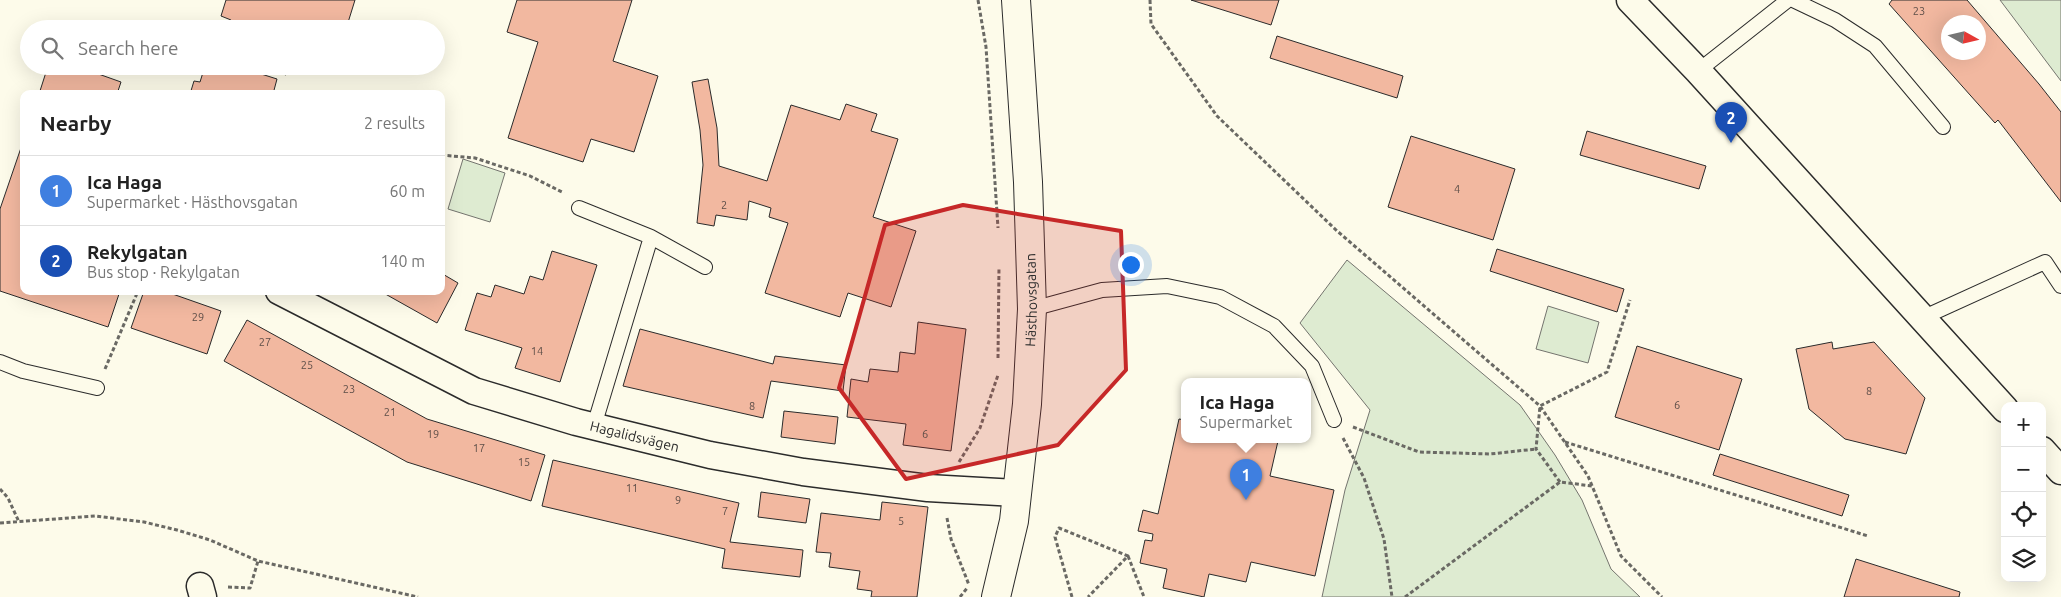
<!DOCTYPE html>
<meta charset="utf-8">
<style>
body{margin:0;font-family:Ubuntu,sans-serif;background:#f2f2f2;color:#222}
.controls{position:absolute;right:15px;bottom:15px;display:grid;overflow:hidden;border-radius:10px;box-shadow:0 5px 20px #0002}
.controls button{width:45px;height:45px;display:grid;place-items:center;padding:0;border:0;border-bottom:1px solid #e0e0e0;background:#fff;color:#222;font:25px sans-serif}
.compass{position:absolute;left:1941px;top:15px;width:45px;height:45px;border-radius:50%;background:#fff;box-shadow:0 5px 20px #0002;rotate:98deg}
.you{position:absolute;left:1130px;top:264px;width:18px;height:18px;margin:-12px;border:4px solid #fff;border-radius:50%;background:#1a73e8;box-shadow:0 0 0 8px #1a73e833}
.badge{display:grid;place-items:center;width:32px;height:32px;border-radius:50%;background:#d93025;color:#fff;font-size:16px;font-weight:700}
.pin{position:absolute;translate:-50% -41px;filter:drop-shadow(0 1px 2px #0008)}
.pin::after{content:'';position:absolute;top:26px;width:18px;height:15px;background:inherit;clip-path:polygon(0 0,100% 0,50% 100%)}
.popup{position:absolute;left:1181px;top:378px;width:130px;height:65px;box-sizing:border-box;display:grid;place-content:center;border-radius:10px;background:#fff;filter:drop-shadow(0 1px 4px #0005);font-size:16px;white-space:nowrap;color:#767676}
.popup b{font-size:19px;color:#222}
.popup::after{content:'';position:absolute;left:50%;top:100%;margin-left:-10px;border:10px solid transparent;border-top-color:#fff}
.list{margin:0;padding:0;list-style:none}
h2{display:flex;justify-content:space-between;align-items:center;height:65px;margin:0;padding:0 20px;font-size:21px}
h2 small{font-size:16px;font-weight:400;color:#767676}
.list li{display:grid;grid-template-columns:32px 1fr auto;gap:15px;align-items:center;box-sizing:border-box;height:70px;padding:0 20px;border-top:1px solid #e0e0e0}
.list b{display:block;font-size:19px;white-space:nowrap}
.list p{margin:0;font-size:16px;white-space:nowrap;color:#767676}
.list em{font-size:16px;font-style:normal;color:#767676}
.icon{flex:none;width:28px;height:28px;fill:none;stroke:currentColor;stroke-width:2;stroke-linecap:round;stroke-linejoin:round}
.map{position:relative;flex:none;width:2061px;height:597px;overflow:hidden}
.search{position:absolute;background:#fff;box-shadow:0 5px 20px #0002;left:20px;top:20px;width:425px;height:55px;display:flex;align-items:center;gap:12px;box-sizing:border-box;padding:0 18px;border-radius:28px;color:#767676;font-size:19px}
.panel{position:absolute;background:#fff;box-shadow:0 5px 20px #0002;left:20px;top:90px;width:425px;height:205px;border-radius:10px}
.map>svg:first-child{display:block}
</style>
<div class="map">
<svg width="2061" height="597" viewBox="0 0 2061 597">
<rect width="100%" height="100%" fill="#fdfbea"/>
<path fill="#deebd1" stroke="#74746e" d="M2000,0H2061V81Z
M463,159L505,173L490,222L448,209Z
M1347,260L1520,405L1555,455L1582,500L1611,569L1640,597H1322L1345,490L1370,410L1300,323Z
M1548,306L1599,322L1588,363L1536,349Z"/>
<path fill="#f2b8a0" stroke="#2b2b2b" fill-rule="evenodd" d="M226,0H355L346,29H228L231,20L221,16Z
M517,0H632L613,61L658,76L634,152L591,139L583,162L508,138L538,42L507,32Z
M1191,0H1279L1271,25Z
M1892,0H1967L2039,84L2061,112V202L1998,120L1995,123L1889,4ZM1948,22H1978V52H1948Z
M1277,36L1403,76L1397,98L1270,58Z
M48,66H76L121,82L117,94H39Z
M205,66H229L239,69V67L277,79L273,94H190L194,81L200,82Z
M265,66H289L286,75L264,68Z
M306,66H333L330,74Z
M708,79L717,128L719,166L767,181L791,105L840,120L846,104L877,114L871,131L898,139L873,217L916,231L891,307L848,293L840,317L765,293L788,223L769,217L771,208L749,201L747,220L716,215L714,226L697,223L703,165L700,130L692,82Z
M1587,131L1706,166L1699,189L1580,155Z
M1411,136L1515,169L1493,240L1388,207Z
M24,139V291H120L108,327L0,291V209Z
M1497,249L1624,289L1617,312L1490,271Z
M552,251L597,265L560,382L515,368L522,348L465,330L477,293L491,297L495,285L524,294L530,276L543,280Z
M441,273L458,283L437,323L380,291H441Z
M144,291H164L221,311L207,354L131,328Z
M247,320L427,419L545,455L531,501L407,462L224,361Z
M918,322L966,329L951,451L903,445L906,424L847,417L851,379L868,382L870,369L898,372L900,352L915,354Z
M640,329L773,364L775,356L846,365L843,391L771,381L763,418L623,386Z
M1832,342L1833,349L1874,342L1925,398L1906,454L1845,439L1809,409L1796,349Z
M1637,346L1742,379L1719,450L1615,417Z
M784,411L838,417L835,444L781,437Z
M1179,419L1185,420V439H1269L1278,441L1270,476L1334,490L1315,576L1251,562L1246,582L1209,574L1204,597L1163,588L1167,569L1140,563L1145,540L1152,541L1153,534L1138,531L1143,510L1158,514Z
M1720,454L1849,495L1842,516L1713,475Z
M553,460L739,503L730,542L803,550L800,577L722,568L725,549L542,506Z
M761,492L810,499L806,523L758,517Z
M882,502L928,507L917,597H871L872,591L857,589L860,571L829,567L831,553L816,552L821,513L880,520Z
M1856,559L1960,592L1959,597H1844Z"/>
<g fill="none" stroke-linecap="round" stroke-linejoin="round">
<defs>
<path id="service" d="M1793,0L1835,20L1875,46L1943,127
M1698,71L1788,0
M579,208L651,237L705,267
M1032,309L1102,290L1167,286L1220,297L1274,326L1312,366L1334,420
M1922,318L2045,262L2061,286
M0,362L23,371L97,388
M594,426L651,237"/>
<g id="minor">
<path d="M1630,0L1698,71L2005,409"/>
<path id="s1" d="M279,291L474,391L576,422L710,455L803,472L928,488L1016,493"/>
<path d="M2042,450L2061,471"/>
<path d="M200,586L203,597"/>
</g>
<g id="tertiary">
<path id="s2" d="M996,597L1014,521L1027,404L1032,309L1028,182L1016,0"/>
</g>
</defs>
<use href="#service" stroke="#2b2b2b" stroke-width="16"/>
<use href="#minor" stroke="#2b2b2b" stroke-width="29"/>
<use href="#tertiary" stroke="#2b2b2b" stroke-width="30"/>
<path stroke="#6a6964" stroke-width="3" stroke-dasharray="4 2.5" stroke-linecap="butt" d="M978,0L986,47L998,228
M1150,0L1151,24L1217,116L1336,230L1540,406L1588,476L1621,556L1662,597
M441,155L475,158L530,176L564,193
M998,358L999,267
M105,369L138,291
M1353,427L1419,452L1490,454L1536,449
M1343,438L1364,478L1384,539L1392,597
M1565,442L1868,536
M959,462L980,428L998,375
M1560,482L1536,449L1540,406L1607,372L1630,300
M0,489L8,498L19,522
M947,518L951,539L969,585
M0,523L95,516L144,522L177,530L210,540L258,561L418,597
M1128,556L1144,597
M228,587L250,588L258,561
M960,597L968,587
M1072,597L1055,537L1059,528L1128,556L1088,597
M1405,597L1560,482L1592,486"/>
<use href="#service" stroke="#fdfbea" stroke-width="14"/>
<use href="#minor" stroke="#fdfbea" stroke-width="26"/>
<use href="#tertiary" stroke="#fdfbea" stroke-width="28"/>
</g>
<path fill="#c62828" fill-opacity="0.2" stroke="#c62828" stroke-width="4" stroke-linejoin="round" d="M963,205L1121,231L1126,370L1058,445L906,479L839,388L885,225Z"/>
<g text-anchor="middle" stroke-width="4" stroke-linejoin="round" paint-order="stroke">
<g font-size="11" fill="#5d4e48">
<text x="1919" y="15">23</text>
<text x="1457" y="193">4</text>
<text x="724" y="209">2</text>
<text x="198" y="321">29</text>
<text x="265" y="346">27</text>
<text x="537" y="355">14</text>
<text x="307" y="369">25</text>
<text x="349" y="393">23</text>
<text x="1869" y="395">8</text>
<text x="1677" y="409">6</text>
<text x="752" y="410">8</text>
<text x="390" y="416">21</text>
<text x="433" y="438">19</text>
<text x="925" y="438">6</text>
<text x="479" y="452">17</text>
<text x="524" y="466">15</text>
<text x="632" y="492">11</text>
<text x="678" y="504">9</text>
<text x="725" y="515">7</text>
<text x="901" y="525">5</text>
</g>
<g font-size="14" fill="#2b2b2b" stroke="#fdfbea">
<text dy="5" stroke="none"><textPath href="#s2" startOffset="300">Hästhovsgatan</textPath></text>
<text dy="5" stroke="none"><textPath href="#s1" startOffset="386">Hagalidsvägen</textPath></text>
</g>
</g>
</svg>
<div class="controls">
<button>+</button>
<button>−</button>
<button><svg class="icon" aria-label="locate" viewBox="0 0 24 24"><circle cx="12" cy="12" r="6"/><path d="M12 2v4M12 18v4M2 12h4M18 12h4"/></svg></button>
<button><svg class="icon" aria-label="layers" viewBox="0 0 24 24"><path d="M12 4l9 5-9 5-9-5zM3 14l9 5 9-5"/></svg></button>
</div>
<svg class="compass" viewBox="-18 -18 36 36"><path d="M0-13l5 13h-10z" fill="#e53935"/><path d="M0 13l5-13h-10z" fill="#767676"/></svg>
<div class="you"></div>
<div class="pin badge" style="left:1246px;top:500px;background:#3f7fe0">1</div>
<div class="popup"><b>Ica Haga</b>Supermarket</div>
<div class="pin badge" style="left:1731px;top:143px;background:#1a4fb4">2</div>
<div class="search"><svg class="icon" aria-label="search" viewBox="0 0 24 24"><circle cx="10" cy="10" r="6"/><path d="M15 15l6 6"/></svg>Search here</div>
<section class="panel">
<h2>Nearby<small>2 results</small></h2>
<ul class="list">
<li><span class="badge" style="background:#3f7fe0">1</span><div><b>Ica Haga</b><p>Supermarket · Hästhovsgatan</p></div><em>60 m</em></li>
<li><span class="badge" style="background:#1a4fb4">2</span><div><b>Rekylgatan</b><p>Bus stop · Rekylgatan</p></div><em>140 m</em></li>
</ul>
</section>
</div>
